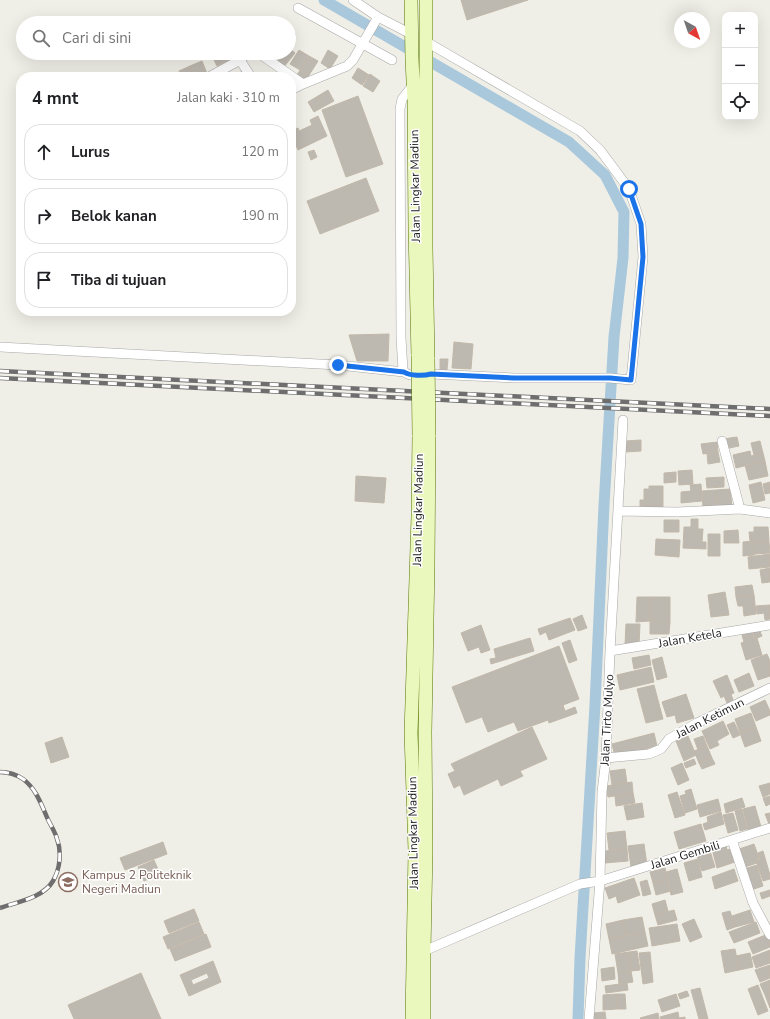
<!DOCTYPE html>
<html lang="id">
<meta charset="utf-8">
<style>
body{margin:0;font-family:"Nunito Sans",sans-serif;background:#f2f2f2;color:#202124}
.controls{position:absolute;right:12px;top:12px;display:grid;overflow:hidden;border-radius:8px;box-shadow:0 4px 16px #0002}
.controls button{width:36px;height:36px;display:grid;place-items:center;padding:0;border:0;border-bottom:1px solid #e0e0e0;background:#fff;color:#202124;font:20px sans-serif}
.compass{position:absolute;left:674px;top:12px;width:36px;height:36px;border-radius:50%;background:#fff;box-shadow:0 4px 16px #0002;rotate:140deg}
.stop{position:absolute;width:12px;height:12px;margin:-9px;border:3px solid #1a73e8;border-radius:50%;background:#fff}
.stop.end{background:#1a73e8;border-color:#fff;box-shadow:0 1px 4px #0008}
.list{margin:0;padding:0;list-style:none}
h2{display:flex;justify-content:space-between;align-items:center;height:52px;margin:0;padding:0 16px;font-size:17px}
h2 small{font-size:13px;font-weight:400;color:#757577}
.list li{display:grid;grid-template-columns:26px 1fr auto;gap:12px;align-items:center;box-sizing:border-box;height:56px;margin:0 8px 8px;padding:0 8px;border:1px solid #e0e0e0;border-radius:16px}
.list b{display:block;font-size:15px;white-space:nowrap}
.list em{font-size:13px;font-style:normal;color:#757577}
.icon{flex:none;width:22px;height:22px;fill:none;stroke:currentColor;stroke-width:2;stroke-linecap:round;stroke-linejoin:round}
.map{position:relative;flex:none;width:770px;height:1019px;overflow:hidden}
.search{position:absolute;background:#fff;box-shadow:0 4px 16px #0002;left:16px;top:16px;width:280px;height:44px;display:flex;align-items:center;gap:10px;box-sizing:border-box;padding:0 14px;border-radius:22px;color:#757577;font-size:15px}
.panel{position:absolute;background:#fff;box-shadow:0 4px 16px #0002;left:16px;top:72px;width:280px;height:244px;border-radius:16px}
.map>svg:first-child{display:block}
</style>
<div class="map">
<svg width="770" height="1019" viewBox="0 0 770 1019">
<rect width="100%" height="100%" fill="#f0efe7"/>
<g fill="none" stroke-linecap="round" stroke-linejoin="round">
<path stroke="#a9c8dc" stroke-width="11" d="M324,0L569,142L605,175L624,212L623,258L614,337L604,505L595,705L580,958L578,1019"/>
</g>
<path fill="#bdb8b0" stroke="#c2b8aa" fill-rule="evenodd" d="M461,0H528L467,20Z
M289,29L296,34L289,44Z
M289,48L295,53L283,68L276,62L282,53H289Z
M299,50L309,56L300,70L290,64Z
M328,50L338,56L330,69L321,63Z
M212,53H231L233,58L217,66L211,54Z
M309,56L318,61L306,80L297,75Z
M202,61L208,76L206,77H195L190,66Z
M190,66L195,77H182L179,71Z
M358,68L369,75L362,85L352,78Z
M243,71L246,77H231Z
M370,74L380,81L373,92L363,86Z
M328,90L334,101L323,107L318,96Z
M318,96L323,107L314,112L308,102Z
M358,96L383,164L346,177L322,110Z
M318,116L327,136L298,150L291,133V131L298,128L299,131L312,125L310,120Z
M314,150L317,157L311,160L308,152Z
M366,178L379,211L320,234L307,201Z
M389,334L388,361H357L349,335Z
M454,342L473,344L471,369L452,368Z
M440,359H448L447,370H440Z
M737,437L739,446L725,449L723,439Z
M641,440V451L625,452V441Z
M760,441L763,453L754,455L751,443Z
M717,442L718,452L703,454L701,444Z
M750,451L751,456L763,453L765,461L736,468L733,455Z
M718,452L720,462L708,464L707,453Z
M765,461L768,476L749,480L745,465Z
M692,470L693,484L679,485L678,471Z
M676,472V482L664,483V473Z
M356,476L386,478L384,503L355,501Z
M724,477V487L707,488L706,478Z
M761,482L765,500L753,503L749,485Z
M770,482V493L765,494L763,484Z
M701,484L702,501L681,503V492L691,491L690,485Z
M649,486H663V508L640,507V500H644V489H649Z
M730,489L732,506L718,507L716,490Z
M716,490L718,507L703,508L702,491Z
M691,519H698V529H703L702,542H706V549L683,548L684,527H691Z
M664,520H679V532H664Z
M754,527H768L769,542L754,543V541H750L749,532H754Z
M738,530L739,543H724V531Z
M708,534H720V556H708Z
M656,539L680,540L679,557L655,555Z
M754,541L755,555L743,556V542Z
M769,542L770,553L755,554L754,543Z
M770,554V567L749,569L748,557Z
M770,568V582L762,583L760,570Z
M752,585L754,595L736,597L735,587Z
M725,592L729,615L711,617L708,595Z
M754,595L756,614L744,616L743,606H738L736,597Z
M637,597H650V621L636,622Z
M650,597H670V622L650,621Z
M770,605V619L765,620L764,613L757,614L756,606Z
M582,615L587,628L578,631L573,619Z
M570,618L575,630L549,640L546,632L540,635L538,629Z
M650,621L670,622L669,634H650Z
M626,624H640L639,646L625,645Z
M481,625L490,650L481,653L479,647L468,651L461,633Z
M758,627L762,636L755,639L752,630Z
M752,632L754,639L757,638L762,655L746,660L741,643L744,642L742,635Z
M530,638L534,651L491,664L490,659L496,658L494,649Z
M570,640L577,660L569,663L562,643Z
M559,646L579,699L563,705L565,711L575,707L577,713L549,723L548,720L518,731L514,722L488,732L482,717L466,723L452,687Z
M767,654L770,661V676L758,680L751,660Z
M649,655L651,665L634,669L632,658Z
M662,657L667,677L657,680L652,660Z
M651,667L654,682L620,690L617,675Z
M749,673L754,686L739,692L734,680Z
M727,675L734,693L731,694L733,700L727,703L724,696L721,698L713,681Z
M654,685L663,719L646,723L637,689Z
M686,694L694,718L677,723L675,715L667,717L662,702Z
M765,700L770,711V715L756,721L750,707Z
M751,713L756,727L740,733L735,719Z
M723,721L729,734L717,741L719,745L710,749L702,731Z
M734,722L740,735L733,738L727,725Z
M532,727L547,759L520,771L523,776L501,786L498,779L464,795L460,785L454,788L448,774L455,771L451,764Z
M756,727L761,741L745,747L740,733Z
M654,733L657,746L615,757L612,744Z
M688,736L696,755L684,761L676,741Z
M703,736L707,746L698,750L694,739Z
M62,737L69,757L51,763L45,743Z
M707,746L712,758L699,763L694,751Z
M712,758L715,764L702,769L699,763Z
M694,759L696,764L686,768L684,763Z
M682,763L689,780L678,785L671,768Z
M625,769L627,783L612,785L610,771Z
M632,782L633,793L608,797L606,786Z
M770,783V794L763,797L759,786Z
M691,789L697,809L685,813L680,796L686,794L685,791Z
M677,792L685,815L675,818L668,795Z
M633,793L635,803L616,806L615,796Z
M770,796V804L766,806L763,798Z
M742,798L745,807L726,813L724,804Z
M718,799L721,811L700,817L697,805Z
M642,803L644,817L627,820L624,806Z
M755,806L761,827L748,830L743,809Z
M742,809L747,829L740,831L735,811Z
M721,812L724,824L705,830L703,824L708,822L707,817Z
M733,813L738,830L728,833L723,815Z
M770,813V824H769L765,814Z
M701,824L706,841L679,849L674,832Z
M625,831L627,849L609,850L607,833Z
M163,842L167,854L125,870L120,858Z
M644,844L647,865L631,867L628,846Z
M754,844L759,858L755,860L757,863L745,867L739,849Z
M726,845L727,850L734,848L738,861L717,868L712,849Z
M627,849L628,861L605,863L604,851Z
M710,851L715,867L702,871L697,856Z
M763,851L770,875V879L763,881L756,860L760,859L758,853Z
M698,859L702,877L689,881L684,863Z
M154,860L160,874L144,881L138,867Z
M757,865L763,886L751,890L744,869Z
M665,868L668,879L653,883L650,872Z
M677,869L683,892L671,895L666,872Z
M734,869L738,881L715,889L712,877Z
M634,878L640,895L618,903L616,896L609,899L605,888Z
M668,879L671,891L656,895L653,883Z
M647,880L651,894L643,896L640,882Z
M770,890V896L762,899L760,893Z
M665,900L668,911L655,915L652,904Z
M194,909L199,921L169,933L164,921Z
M674,910L677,920L658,925L655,915Z
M750,910L754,922L735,927L732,916Z
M730,911L735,927L727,930L722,913Z
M642,917L645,932L626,935L623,920Z
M694,919L702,937L690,942L682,924Z
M623,920L626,935L609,939L606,924Z
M199,922L204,934L168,949L163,937Z
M756,922L760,933L734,943L729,932Z
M677,924L680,941L652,946L649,928Z
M645,932L648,946L612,954L609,939Z
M206,934L211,947L175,961L170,949Z
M768,934L770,939V947L753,954L748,942Z
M735,949L739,970L725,973L721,951Z
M770,950V963L756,968L752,957Z
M637,951L640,970L631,971L629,952Z
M629,952L631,971L618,973L615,954Z
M650,952L653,982L643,984L639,953Z
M750,953L753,967L739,970L736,956Z
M213,961L221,982L189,996L180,975ZM207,973L209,978L193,985L191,980Z
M770,965V978L760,982L755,970Z
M614,967L615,979L602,981L601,969Z
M631,971L633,982L619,984L618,973Z
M141,973L161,1019H74L68,1005Z
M770,980V993L765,995L760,984Z
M627,983L628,990L606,993L605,986Z
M758,985L768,1011L758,1015L748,989Z
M700,988L708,1019H699L691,990Z
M687,991L689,996L680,999L678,994Z
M770,993V1008L765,995Z
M617,994H625L626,1009H617Z
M617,994V1009L603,1010V995Z
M676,994L680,1006L662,1012L658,1000Z
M605,1012L606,1019H593V1013Z
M678,1012L679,1018L685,1017V1019H661L660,1017Z
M658,1013L659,1019H641L640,1018Z"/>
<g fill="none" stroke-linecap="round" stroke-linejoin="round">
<defs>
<path id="street" d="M353,0L378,17L411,34
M298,8L392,60
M425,41L580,131L600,150L629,189L641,224L643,257L631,380L610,378H514L431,374
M240,60L251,77
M209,77L240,60L244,56L252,54H260L303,84
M413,85L402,99L400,109L401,338L403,370C407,377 416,375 424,375
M291,90L303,84L347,66L353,60L378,17
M0,347L338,365L404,372
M722,441L740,509
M618,511L677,512L740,509L770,513
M610,651L770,625
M606,758L649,754L661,749L669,739L697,723L770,688
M732,840L753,903L770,935
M424,951L580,884L600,881L770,828
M589,1019L600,881L602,792L606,758L610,651L623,420"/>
<path id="secondary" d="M411,0L412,59L414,101L415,228L418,356
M426,0V248L428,359
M412,1019L415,851L411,733L418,516L419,435
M424,1019V951L426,850L425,732L428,563L429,435"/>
</defs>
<use href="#street" stroke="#a7a7a7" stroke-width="10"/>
<use href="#secondary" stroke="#577608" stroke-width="14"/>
<use href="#street" stroke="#fff" stroke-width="9"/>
<use href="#secondary" stroke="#ebf8bd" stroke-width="13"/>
<defs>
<path id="rail" d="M0,371L770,409
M0,378L770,416
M0,772C8,772 17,775 23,779C35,788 40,801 46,815C49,823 55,831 57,839C62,852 60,869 53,881C43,898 17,902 0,908"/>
</defs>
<use href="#rail" stroke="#6e6e6e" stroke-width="4.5"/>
<use href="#rail" stroke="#fff" stroke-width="3" stroke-dasharray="9" stroke-linecap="butt"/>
<defs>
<path id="secondary-bridge" d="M418,356L419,435
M428,359L429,435"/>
</defs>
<use href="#secondary-bridge" stroke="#577608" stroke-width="14" stroke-linecap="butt"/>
<use href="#secondary-bridge" stroke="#ebf8bd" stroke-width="13"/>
</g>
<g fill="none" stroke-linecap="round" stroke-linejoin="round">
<path stroke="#1a73e8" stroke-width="5" d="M338,365L404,372C410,376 424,376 431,374L514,378H610L631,380L643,257L641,224L629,189"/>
</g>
<defs>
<symbol id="university-ring" viewBox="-11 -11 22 22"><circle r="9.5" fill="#fff" stroke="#8d6e63" stroke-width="1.5"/><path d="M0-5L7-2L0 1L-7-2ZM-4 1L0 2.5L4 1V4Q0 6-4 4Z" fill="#8d6e63"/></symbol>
</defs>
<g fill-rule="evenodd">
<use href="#university-ring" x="57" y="871" width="22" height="22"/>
</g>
<g text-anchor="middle" stroke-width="3" stroke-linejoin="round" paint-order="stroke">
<g font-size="12" fill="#202020" stroke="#fff">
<text transform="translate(415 186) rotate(-91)" y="4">Jalan Lingkar Madiun</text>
<text transform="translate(418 510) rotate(-89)" y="4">Jalan Lingkar Madiun</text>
<text transform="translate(690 638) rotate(-10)" y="4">Jalan Ketela</text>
<text transform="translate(710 718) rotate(-27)" y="4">Jalan Ketimun</text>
<text transform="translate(607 720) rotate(-87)" y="4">Jalan Tirto Mulyo</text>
<text transform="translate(413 833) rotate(-91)" y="4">Jalan Lingkar Madiun</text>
<text transform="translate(685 855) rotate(-17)" y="4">Jalan Gembili</text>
</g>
<g font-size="12" fill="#785e54" stroke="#fff" text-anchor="start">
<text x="82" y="879">Kampus 2 Politeknik<tspan x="82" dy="14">Negeri Madiun</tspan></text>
</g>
</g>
</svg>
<div class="controls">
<button>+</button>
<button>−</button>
<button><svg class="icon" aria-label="locate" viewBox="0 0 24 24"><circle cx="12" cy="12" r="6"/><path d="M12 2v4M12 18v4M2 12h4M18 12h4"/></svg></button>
</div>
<svg class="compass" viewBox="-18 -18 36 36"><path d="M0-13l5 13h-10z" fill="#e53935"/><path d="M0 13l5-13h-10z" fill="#757577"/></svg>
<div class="stop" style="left:629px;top:189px"></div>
<div class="stop end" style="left:338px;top:365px"></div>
<div class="search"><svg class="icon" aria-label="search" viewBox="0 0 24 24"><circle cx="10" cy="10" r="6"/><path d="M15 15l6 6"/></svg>Cari di sini</div>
<section class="panel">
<h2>4 mnt<small>Jalan kaki · 310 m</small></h2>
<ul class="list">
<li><svg class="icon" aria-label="ahead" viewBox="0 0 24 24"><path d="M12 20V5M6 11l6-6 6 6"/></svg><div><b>Lurus</b></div><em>120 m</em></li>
<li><svg class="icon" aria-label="right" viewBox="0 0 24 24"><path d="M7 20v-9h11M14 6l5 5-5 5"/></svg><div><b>Belok kanan</b></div><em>190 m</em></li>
<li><svg class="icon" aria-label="arrive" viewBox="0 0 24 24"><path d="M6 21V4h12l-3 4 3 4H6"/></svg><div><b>Tiba di tujuan</b></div></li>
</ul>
</section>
</div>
